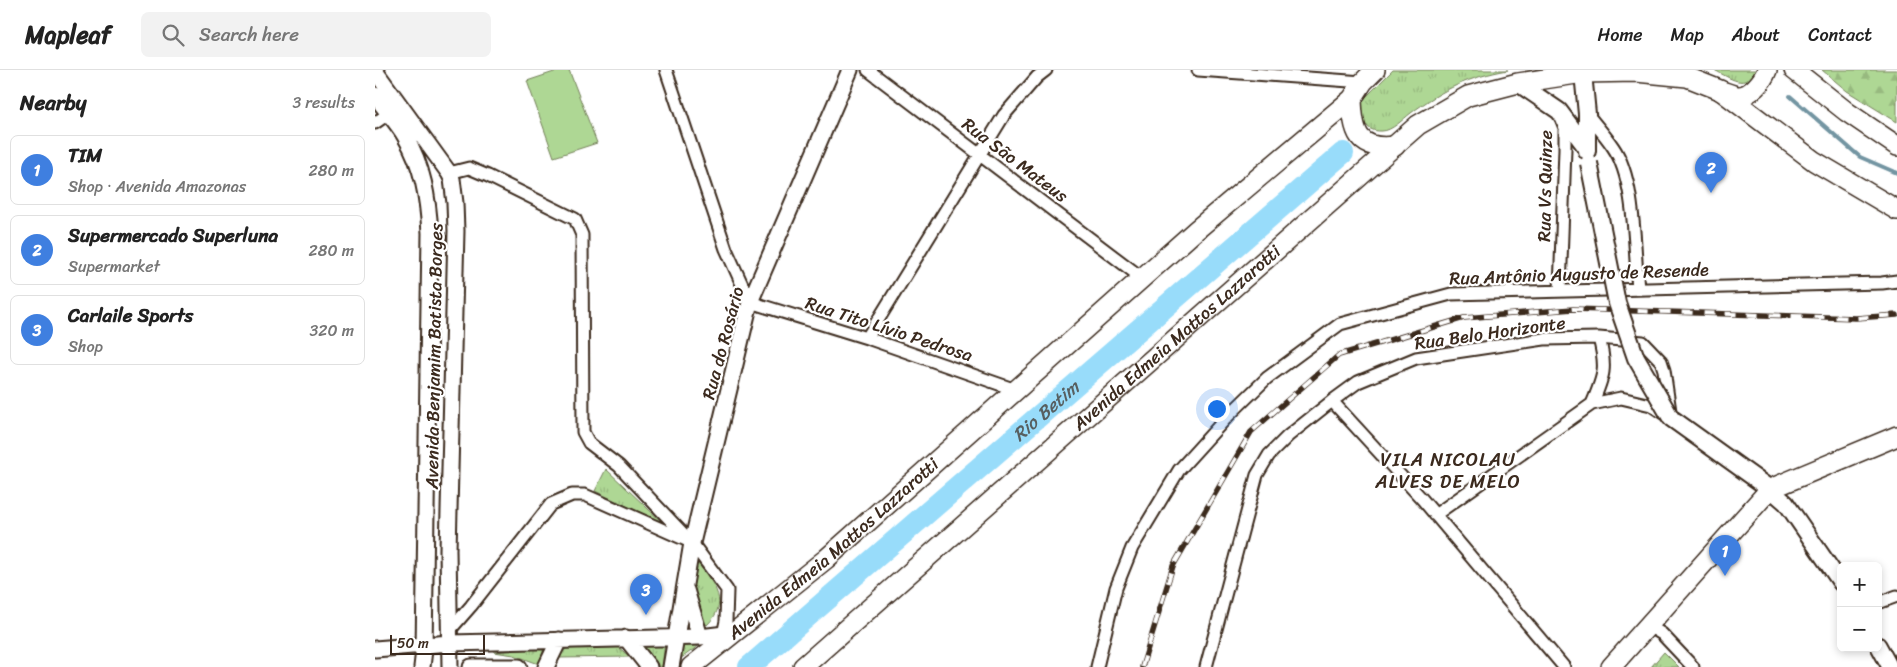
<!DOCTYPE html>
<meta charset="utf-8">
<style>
body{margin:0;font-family:Sriracha,sans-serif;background:#f2f2f2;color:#222}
.controls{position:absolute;right:15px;bottom:15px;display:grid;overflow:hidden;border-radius:8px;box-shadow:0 2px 8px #0003}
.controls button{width:45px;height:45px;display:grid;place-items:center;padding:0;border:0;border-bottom:1px solid #e0e0e0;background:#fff;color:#222;font:25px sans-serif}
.scale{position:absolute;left:15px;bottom:12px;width:95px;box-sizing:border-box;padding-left:5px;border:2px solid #3b2a1e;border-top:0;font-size:14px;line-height:18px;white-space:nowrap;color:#3b2a1e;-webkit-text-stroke:4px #fff;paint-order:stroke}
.you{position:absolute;left:841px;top:338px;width:18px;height:18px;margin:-12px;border:4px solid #fff;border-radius:50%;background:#1a73e8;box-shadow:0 0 0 8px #1a73e833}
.badge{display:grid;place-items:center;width:32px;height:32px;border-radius:50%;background:#2563eb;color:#fff;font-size:16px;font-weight:700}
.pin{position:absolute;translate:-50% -41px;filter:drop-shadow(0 1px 2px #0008)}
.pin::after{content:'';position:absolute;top:26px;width:18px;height:15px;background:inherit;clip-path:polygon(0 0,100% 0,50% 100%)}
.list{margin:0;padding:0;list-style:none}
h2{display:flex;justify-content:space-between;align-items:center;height:65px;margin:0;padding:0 20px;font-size:21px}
h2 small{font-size:16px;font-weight:400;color:#767676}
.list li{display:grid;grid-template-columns:32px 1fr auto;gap:15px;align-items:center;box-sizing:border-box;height:70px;margin:0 10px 10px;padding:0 10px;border:1px solid #e0e0e0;border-radius:8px}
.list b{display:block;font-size:19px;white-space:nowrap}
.list p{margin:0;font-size:16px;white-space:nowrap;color:#767676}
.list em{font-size:16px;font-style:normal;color:#767676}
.icon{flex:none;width:28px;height:28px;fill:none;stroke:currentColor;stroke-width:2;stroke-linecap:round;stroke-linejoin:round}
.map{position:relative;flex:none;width:1522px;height:597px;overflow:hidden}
header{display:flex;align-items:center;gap:30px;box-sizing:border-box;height:70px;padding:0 25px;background:#fff;border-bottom:1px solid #e0e0e0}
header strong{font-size:24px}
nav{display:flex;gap:28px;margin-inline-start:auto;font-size:18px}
.search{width:350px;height:45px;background:#f2f2f2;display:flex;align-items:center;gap:12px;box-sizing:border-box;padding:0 18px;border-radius:8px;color:#767676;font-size:19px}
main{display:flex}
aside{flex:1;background:#fff}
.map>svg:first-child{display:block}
</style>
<header>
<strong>Mapleaf</strong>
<div class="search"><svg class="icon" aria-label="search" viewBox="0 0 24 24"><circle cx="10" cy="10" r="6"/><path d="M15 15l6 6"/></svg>Search here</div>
<nav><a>Home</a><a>Map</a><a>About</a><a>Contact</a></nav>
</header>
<main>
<aside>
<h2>Nearby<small>3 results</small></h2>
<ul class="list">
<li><span class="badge" style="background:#3f7fe0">1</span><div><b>TIM</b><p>Shop · Avenida Amazonas</p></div><em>280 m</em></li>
<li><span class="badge" style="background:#3f7fe0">2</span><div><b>Supermercado Superluna</b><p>Supermarket</p></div><em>280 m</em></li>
<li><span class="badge" style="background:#3f7fe0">3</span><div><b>Carlaile Sports</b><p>Shop</p></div><em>320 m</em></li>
</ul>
</aside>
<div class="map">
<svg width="1522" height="597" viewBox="0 0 1522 597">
<defs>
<pattern id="forest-firs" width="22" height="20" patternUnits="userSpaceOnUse" patternTransform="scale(1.25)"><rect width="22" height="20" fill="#aed794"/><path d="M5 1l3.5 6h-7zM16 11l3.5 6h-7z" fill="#97b97f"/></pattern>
<pattern id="park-tufts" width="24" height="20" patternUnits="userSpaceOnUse" patternTransform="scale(1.25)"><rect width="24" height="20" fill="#aed794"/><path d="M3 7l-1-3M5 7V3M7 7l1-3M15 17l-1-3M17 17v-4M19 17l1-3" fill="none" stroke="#97b97f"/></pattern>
</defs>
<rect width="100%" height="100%" fill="#fff"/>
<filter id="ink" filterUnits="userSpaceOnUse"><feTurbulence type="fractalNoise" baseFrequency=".02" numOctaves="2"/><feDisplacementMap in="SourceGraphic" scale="10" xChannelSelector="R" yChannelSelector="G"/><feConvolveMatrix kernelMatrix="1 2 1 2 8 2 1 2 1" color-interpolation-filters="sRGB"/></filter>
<g filter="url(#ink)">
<path fill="#aed794" stroke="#748059" d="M185,0H194L222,73L179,87L152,11Z"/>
<path fill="url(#forest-firs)" stroke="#748059" d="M1447,0H1522V52L1472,21Z"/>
<path fill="url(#park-tufts)" stroke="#748059" d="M1018,0H1133C1094,7 1068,19 1036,43C1028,49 1017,61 1007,61C988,62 986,47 986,32Z
M1339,0H1383C1369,21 1356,8 1339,0Z
M231,399L289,454L220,421Z
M318,487C335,510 358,530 332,555C315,538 317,509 318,487Z
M333,569L305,589L306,571Z
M290,572L287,597H284L264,574Z
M242,576L255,587L183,588L184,585L191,579Z
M169,578L164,594L139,585L119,582Z
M1289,582L1304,597H1276Z"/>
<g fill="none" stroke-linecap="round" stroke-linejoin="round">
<path stroke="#7395a2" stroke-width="4" d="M1415,26L1485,87L1522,103"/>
<path stroke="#98dcfa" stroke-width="22" id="s1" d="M374,597L968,83"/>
<defs>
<path id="minor" d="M291,0L351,179L375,232L492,268L641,320
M493,0L767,208
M823,0L988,12
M1212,44C1220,54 1230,65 1238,77C1261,110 1259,179 1263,219
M0,53L13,44
M74,103L94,98L113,106L200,149L207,165L208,362L214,373L244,396L317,473L352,520L351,551L348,565
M1185,221L1190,79V58L1186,48
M492,268L629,45L662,7L671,0
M957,331L1047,429L1189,597
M1217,334C1229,306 1232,298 1224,268
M1060,445L1217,334L1246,328L1276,335L1294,347
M1503,533L1522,526
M1274,556L1287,564L1318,597
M75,560L96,536L176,434L197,425H210L311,470
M722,597L741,518L757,478L804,400L853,346L892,308L965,254L1076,224L1507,213L1522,211
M831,597L882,405L894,385L913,366L957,331L983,312L1041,288L1169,269L1224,268L1268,272L1286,291L1289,300L1295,341"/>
<path id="tertiary" d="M0,1L74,103L77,109L80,133L81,161L73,480L75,597
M0,25C9,39 22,52 30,66C48,96 53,128 55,163L49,580L47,597
M1395,419L1411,433L1466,513
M311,520L325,567
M251,568L274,597
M1503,575L1515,597
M0,579L75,573L325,567L358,563
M96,597H144
M171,597L184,570
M296,597L317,473L375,232L475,0"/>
<path id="secondary" d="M1208,3L1212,44V81
M1143,13L1184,41L1211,77
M1296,348L1395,419"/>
<g id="primary">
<path d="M1419,0L1472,42L1522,76"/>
<path d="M1346,21C1351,22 1357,25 1362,26C1375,27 1388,11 1392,0"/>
<path d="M977,29C978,61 982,81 1020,76"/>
<path id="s2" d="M316,597L451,489L820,161L977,29L988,12L1000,0"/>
<path id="s3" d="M428,597L1043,55L1093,26L1143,13L1208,3L1261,2L1312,7L1345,20L1439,91L1522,140"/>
<path d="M1236,597L1395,419L1522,366"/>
</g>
</defs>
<use href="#minor" stroke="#3b2a1e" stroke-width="15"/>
<use href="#tertiary" stroke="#3b2a1e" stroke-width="19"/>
<use href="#secondary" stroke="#3b2a1e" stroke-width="20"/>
<use href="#primary" stroke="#3b2a1e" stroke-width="22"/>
<use href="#minor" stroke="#fff" stroke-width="11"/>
<use href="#tertiary" stroke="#fff" stroke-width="15"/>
<use href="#secondary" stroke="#fff" stroke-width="16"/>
<use href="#primary" stroke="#fff" stroke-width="19"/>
<defs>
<path id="rail" d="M767,597L798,496L876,362L964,285L1089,248L1198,239L1481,248L1522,245"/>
</defs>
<use href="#rail" stroke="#3b2a1e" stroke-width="5.5"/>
<use href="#rail" stroke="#fff" stroke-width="4" stroke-dasharray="11" stroke-linecap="butt"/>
<defs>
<path id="secondary-bridge" d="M1214,93L1242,233L1261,288L1296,348"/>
</defs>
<use href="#secondary-bridge" stroke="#3b2a1e" stroke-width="20" stroke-linecap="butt"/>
<use href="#secondary-bridge" stroke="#fff" stroke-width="16"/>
</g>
</g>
<g text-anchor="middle" stroke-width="4.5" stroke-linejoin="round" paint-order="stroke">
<g font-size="18" fill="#3b2a1e" stroke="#fff">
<text transform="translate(640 90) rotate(37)" y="6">Rua São Mateus</text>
<text transform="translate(1170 116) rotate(-89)" y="6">Rua Vs Quinze</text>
<text transform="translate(1204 204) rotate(-2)" y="6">Rua Antônio Augusto de Resende</text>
<text transform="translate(514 259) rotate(18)" y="6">Rua Tito Lívio Pedrosa</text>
<text transform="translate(1115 263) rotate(-8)" y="6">Rua Belo Horizonte</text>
<text dy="6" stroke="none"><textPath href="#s3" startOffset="498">Avenida Edmeia Mattos Lazzarotti</textPath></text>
<text transform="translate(348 273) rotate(-75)" y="6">Rua do Rosário</text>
<text transform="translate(59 286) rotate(-89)" y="6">Avenida Benjamim Batista Borges</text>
<text dy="6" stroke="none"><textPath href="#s2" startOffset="185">Avenida Edmeia Mattos Lazzarotti</textPath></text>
</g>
<g font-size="19" font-style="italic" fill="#575f60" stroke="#fff">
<text dy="7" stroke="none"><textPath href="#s1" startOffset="392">Rio Betim</textPath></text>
</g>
<g font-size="19" letter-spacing="1" fill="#3b2a1e" stroke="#fff">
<text x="1073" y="396">VILA NICOLAU<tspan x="1073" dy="22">ALVES DE MELO</tspan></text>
</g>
</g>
</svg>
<div class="controls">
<button>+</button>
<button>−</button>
</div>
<div class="scale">50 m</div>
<div class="you"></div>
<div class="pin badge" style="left:1350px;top:506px;background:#3f7fe0">1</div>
<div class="pin badge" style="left:1336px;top:123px;background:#3f7fe0">2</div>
<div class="pin badge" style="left:271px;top:545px;background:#3f7fe0">3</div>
</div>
</main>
